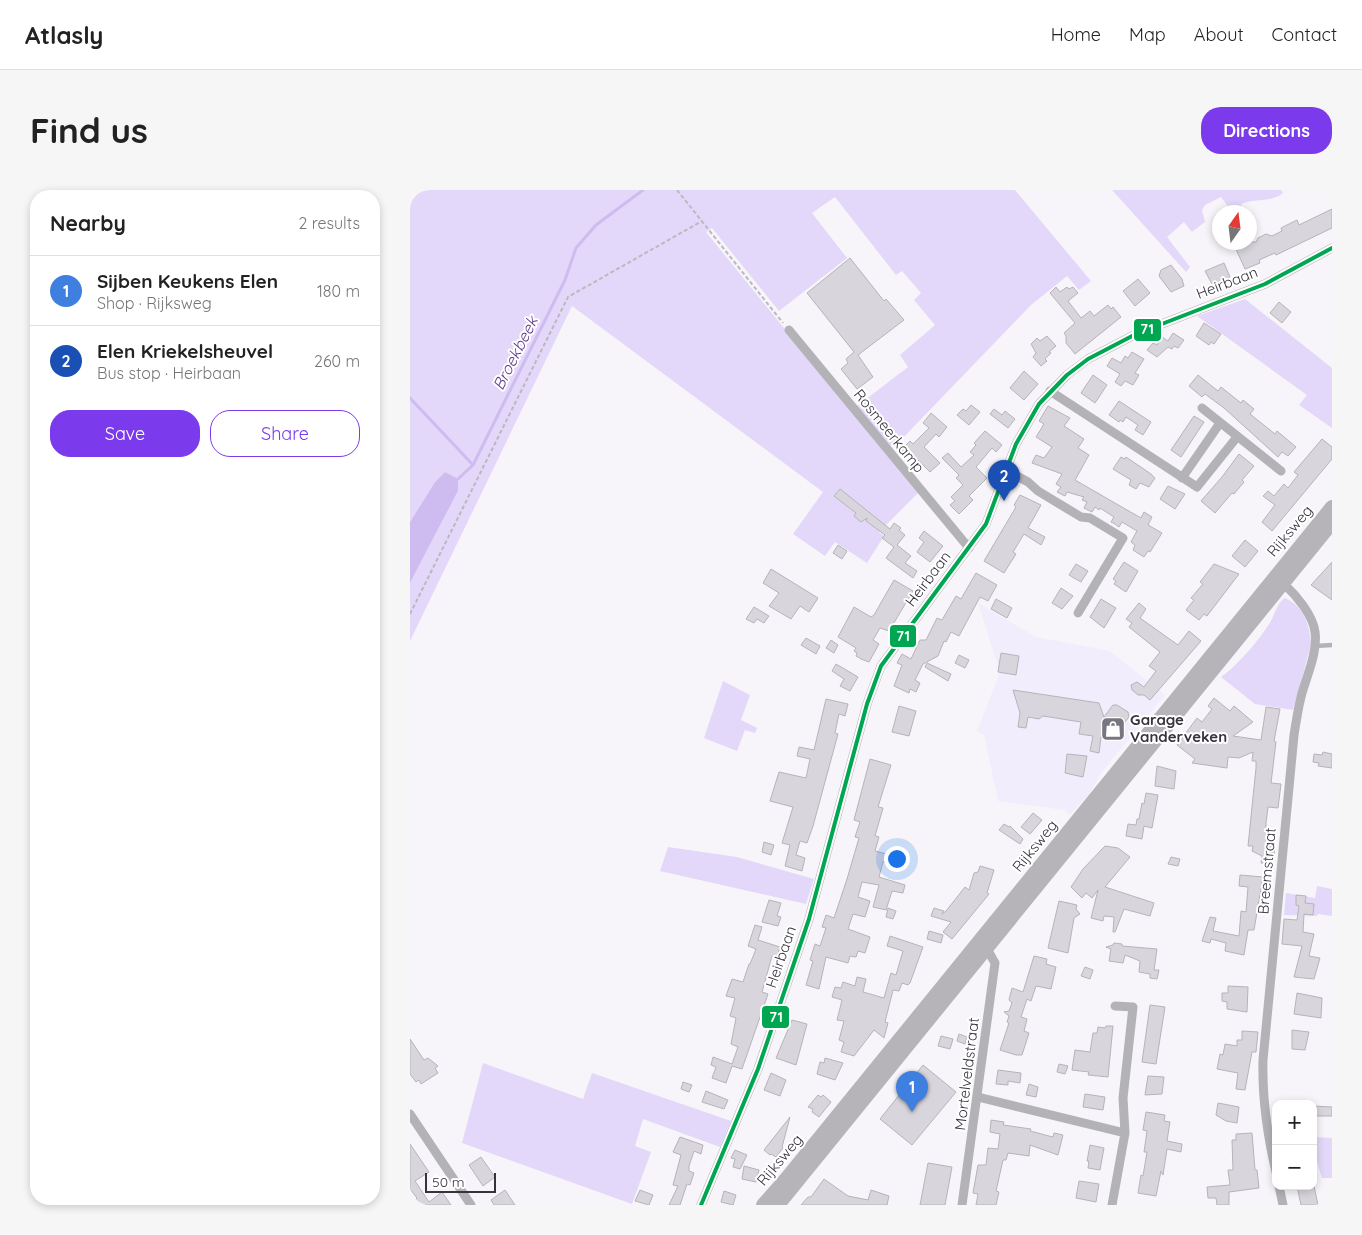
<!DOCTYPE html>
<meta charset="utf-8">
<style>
body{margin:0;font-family:Quicksand,sans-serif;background:#f6f6f6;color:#222}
.controls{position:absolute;right:15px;bottom:15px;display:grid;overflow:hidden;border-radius:10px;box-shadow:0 2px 8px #0003}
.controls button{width:45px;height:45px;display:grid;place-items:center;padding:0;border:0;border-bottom:1px solid #e0e0e0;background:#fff;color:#222;font:25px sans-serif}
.compass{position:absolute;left:802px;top:15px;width:45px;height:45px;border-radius:50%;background:#fff;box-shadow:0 2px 8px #0003;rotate:14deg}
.scale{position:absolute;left:15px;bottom:12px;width:71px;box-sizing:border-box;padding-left:5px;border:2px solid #36323e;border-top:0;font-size:14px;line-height:18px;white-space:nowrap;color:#36323e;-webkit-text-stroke:4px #fff;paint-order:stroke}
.you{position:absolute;left:486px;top:668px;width:18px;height:18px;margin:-12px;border:4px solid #fff;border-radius:50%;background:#1a73e8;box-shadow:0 0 0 8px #1a73e833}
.badge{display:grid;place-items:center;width:32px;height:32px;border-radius:50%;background:#7c3aed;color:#fff;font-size:16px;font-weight:700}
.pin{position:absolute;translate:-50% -41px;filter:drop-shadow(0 1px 2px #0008)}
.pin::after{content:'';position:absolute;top:26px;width:18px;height:15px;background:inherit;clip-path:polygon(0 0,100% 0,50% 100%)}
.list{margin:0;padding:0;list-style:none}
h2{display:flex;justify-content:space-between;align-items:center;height:65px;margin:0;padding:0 20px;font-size:21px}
h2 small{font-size:16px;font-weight:400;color:#767676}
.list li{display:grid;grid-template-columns:32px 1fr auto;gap:15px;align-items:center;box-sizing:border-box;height:70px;padding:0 20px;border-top:1px solid #e0e0e0}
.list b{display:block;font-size:19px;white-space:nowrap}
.list p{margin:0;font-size:16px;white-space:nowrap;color:#767676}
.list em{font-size:16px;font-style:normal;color:#767676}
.actions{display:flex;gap:10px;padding:15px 20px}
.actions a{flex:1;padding:11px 0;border:1px solid #7c3aed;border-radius:20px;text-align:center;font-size:18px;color:#7c3aed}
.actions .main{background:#7c3aed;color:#fff}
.map{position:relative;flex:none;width:922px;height:1015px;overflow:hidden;border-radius:20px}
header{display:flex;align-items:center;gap:30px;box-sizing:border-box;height:70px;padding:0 25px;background:#fff;border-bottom:1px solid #e0e0e0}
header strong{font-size:24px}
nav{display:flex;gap:28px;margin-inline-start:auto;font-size:18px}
.intro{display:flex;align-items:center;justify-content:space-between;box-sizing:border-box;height:120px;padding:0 30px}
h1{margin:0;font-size:35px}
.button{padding:12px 22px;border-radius:20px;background:#7c3aed;color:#fff;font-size:18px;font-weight:700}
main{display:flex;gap:30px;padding:0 30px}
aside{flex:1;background:#fff;border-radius:20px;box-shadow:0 2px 8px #0003}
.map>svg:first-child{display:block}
</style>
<header>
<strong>Atlasly</strong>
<nav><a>Home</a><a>Map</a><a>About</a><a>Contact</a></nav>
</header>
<div class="intro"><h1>Find us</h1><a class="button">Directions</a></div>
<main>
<aside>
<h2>Nearby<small>2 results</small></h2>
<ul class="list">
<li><span class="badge" style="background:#3f7fe0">1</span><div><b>Sijben Keukens Elen</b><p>Shop · Rijksweg</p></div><em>180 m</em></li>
<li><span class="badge" style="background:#1a4fb4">2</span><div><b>Elen Kriekelsheuvel</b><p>Bus stop · Heirbaan</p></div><em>260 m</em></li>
</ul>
<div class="actions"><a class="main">Save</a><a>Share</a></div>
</aside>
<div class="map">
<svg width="922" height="1015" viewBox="0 0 922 1015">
<rect width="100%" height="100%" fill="#f7f5f9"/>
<path fill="#f2edfc" d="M568,413L626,447L700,461L755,505L691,583L679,604L660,625L654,620L588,611L574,545L567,541L590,482Z"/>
<path fill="#e3d8f9" d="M0,0H605L681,91L669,100L657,86L621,115L487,254L481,256L446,217L498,177L490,165L525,135L504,110L511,103L492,81L486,85L425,7L402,23L437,68L369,121L302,38L296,42L508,303L469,342L474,346L457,373L425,352L415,366L383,344L413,302L162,116L0,451V393L48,301L47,289L35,282L25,292L0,332Z
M702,0H871L873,3C861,13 845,8 831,14L834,22H822L811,7L795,15L792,20L795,32L782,42L774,32L757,47L780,77L776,82Z
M835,109L922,178V238L889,215L897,205L787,126Z
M875,408C894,416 900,436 901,455L883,520L845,514L811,487C828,475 850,449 861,431C865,423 867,413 875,408Z
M313,491L340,505L331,530L347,538L345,543L335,540L327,561L294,548Z
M258,657L327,667L404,689L396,714L250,681Z
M907,696L922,699V726L908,724L907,726L874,725L876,703L905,708Z
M73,873L173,909L182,883L321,931L310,957L233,929L225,956L241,962L222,1014L52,953Z
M903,947L922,948V988H912L903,959Z"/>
<path fill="#cebcf0" d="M35,282L48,289V301L0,393V332L25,292Z"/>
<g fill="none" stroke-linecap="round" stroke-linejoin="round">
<path stroke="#cebcf0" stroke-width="3" d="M0,208L63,275
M48,289L63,275L155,90L166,58L186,35L233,0"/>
</g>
<path fill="#d8d5dd" stroke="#b6b3ba" d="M922,19V38L866,65L865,63L849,70L850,73L835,79L825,57L830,55L829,52H846L848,48L856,44L862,46L872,41L871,38L887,30L889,35Z
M440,68L474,111L476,109L494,130L448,165L463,187L447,199L431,179L438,173L436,169L444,162L397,103Z
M814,73L820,87L802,94L795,81Z
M761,75L772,89L774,96L761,102L749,86L751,80Z
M728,89L740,103L725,116L713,101Z
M646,97L650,102L657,97L659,99L663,97L668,103L658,111L671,128L680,121L684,126L698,115L701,119L703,117L711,127L665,164L656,153V146L654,143L665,133L640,103Z
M869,112L881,122L872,133L860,123Z
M794,133L811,144L804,154L801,152L799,155L786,146Z
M763,143L774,150L768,158L764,156L762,159L758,157L747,167L737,160L743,153L747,155L752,147L758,151Z
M637,146L646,156L639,162L641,163L635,169L637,171L631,176L623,167L626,163L621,154L627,148L630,151Z
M722,162L734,169L725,183L729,185L723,195L715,191L711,196L705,192L710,184L697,176L702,168L711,173L715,166L718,168Z
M614,181L628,194L614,210L600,198Z
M683,185L697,195L685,213L671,203Z
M788,185L808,201L811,197L831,213L833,210L844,219L840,224L865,244L867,241L886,257L878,266L872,262L868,267L814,218L795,204L792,207L779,196Z
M709,211L741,232L733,245L725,240L728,235L716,227L713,232L710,230L709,232L699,225Z
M561,215L570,222L559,235L547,225L553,219L556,221Z
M638,216L660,228L654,236L674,249L668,258L679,265L665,290L731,328L734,322L742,327L738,335L752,343L740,362L738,361L734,367L723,360L725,355L721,352L727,341L712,332L709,337L705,334L701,332L704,327L690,318L689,320L685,317L682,322L674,318L677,312L672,310L674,307L657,302L655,306L647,302L651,297L646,294L652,284L622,273L626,265L634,268L642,257L626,247L634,234L629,231Z
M584,219L592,225L595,221L605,229L598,238L580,224Z
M521,223L537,237L529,247L526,244L514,257L530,273L520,282L505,267L501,270L491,260L500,251L503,254L519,238L513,233Z
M784,226L794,232L771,267L761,260Z
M575,241L592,255L586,262L582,258L566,277L577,288L559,306L563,310L549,324L540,315L545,311L541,307L553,295L546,288L549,285L532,268L538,263L551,277L564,265L560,262L566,255L564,253Z
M912,249L922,257V269L862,341L852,332L865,315L853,306L858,301L864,306L874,294L878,298L888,285L884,282Z
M829,264L844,276L832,290L834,292L824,304L822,303L805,323L791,311L812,287Z
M711,267L715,269L716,267L741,284L745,288L739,297L730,293L726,299L719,295L721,290L703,279Z
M758,296L775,304L765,319L750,309Z
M430,299L480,339L484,333L491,338L489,340L495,345L487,355L501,366L495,373L507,381L503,388L476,368L484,357L472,348L475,345L456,331L457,328L451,332L444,326L446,323L424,306Z
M610,305L631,315L618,338L635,347L631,355L614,344L603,362L606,364L594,383L574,371L606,317L604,315Z
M514,341L533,356L520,372L507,362L514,352L509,348Z
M835,350L848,361L835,377L822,366Z
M428,355L437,361L432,369L423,363Z
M714,372L728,381L716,402L704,394L706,391L703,389Z
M922,372V410L901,395Z
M666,374L678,381L671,392L659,385Z
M804,374L829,384L797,426L794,424L789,430L776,420L784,410L781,408L793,394L790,392Z
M361,379L408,408L399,422L390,416L381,429L359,416L369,403L353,393Z
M566,383L587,395L578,411L570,407L549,446L541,442L536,452L534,451L528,466L513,474L505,490L510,493L506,502L500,499L499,503L484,496L492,475L487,473L492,464L501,469L510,450H516L527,428L532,430L546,406L551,409Z
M484,390L503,401L479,441L470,438L463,450L469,454L459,472L451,469L446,466L447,463L444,461L446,458L428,447L444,417L461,427L464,425Z
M651,398L663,406L652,419L642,413Z
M586,409L602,418L597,428L581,419Z
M691,409L706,418L694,438L680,427Z
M729,413L736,419L730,428L768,455L779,441L791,451L740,510L734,505H728L722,500L721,495L727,492L734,497L746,481L739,476L750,462L719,437L722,433L716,429Z
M344,417L359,426L354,433L347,429L344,433L336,429Z
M396,448L410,456L406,464L391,455Z
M421,450L428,455L424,463L416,458Z
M591,463L609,466L606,485L588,482Z
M549,465L559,470L555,478L545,473Z
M517,473L541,484L538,491L515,477Z
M426,474L448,487L440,501L430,496L434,489L422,481Z
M603,500L689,513L694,527L703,515H707L718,522L719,527L702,548L691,547L689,563L680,561L683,546L669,544L671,532L633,526L629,529L618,527L616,538L608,537L610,523Z
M804,508L820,521L824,516L843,532L823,546L851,550L856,517L870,519L864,551L866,552L861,593L871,594L868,618L858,617L856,633V656L865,657L863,674L851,673L852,666L842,661L843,656H838L846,578V571H842L843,562L829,568L818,567L817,578L782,573L785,569L767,555L787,528L792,532L802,519L798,516Z
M416,509L438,514L435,526L429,524L425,543L428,544L403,636L397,653L390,651L386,665L395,668L392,681L375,676L380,655L372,653L383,617L360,611L369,582L396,588L400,569L387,566L389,557L404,560Z
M489,516L506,521L499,546L482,542Z
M913,562L922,564V578L908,576L909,573L903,572L904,564L912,565Z
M657,564L677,566L673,587L655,583Z
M460,569L481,575L468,617L473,618L465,646L469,647L465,661L480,665L478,673L473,672L469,687L495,695L493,703L482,701L476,720L463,717L469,695L452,692L448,707L460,711L455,727L443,724L438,739L460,747L455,763L448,761L446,767L440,766L438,773L416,767L409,799L396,795L403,771L400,770L405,754L410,756L416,738L412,737L416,725L424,728L437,689L449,648L445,647L450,632L444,630Z
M747,576L766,581L764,599L745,596Z
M736,603L748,605L742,638L734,636L732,649L716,646L718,634L726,635L727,629H729L732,613L734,614Z
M623,623L632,630L620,644L611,637Z
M594,634L599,637L600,636L613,649L610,654L589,640Z
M354,652L364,655L361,665L352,662Z
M695,656L708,658L720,667L695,697L744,713L740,726L714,719L705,742H703L704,727L694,726L693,731L681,728L688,700L682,708L676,703L672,708L661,697L673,679Z
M761,667L770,669L768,676L758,674Z
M570,676L584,680L577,703L579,704L542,749L533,742L541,732L521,726L524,718L534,721L532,724L536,721L555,697L559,700L564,683L568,682Z
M830,685L853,687L844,740H838L834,765L815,761L816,753L801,749L800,753L792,751L800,727L806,728L803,741L829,746L831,721L836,722L838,697L829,696Z
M886,705L896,706L895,713L904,714L903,725L894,724L893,742L904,744L899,766L910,768L904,789L884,787L892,756L872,754L874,729L887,730L889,716L886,715Z
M359,710L371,713L367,726L371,727L368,736L352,732Z
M649,711L667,715L666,719L670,724L664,728L658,763L638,758Z
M478,718L486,721L483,729L476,727Z
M345,735L352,737L348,750L370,757L367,767L362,766L352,802L358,804L332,879L322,876L316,893L302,888L306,877L301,875L303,867L322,874L328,857L321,854L326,828L320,826L325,808L316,806L322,789L333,792L339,774H340L346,759L338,756Z
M519,741L533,745L531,753L517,749Z
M480,746L513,757L500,793L498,795L492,793L489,801L483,800L475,832L478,833L474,848L464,840L444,866L431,862L434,852L429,850L434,831L427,830L432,810L422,807L425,797L431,798L433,792L445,796L447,787L456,789L453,802L474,808L481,783L486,785L493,761L477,756Z
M704,753L712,754V756L747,759L744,780H749L747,789L740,788V784L729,782L730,771L715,765L713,773L699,771L701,759L696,757L703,755Z
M624,766L637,769L636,774L646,777L641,799L626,796L621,811L617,809L611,827L617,829L614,841L619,843L612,865H606L590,860L599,833L597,832L599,826L594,822L599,821L602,813L599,810L602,798L613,802Z
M675,777L683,780L680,789L671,786Z
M818,796L838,797L837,822L817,819V812L812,811V803H818Z
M887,803L912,808L911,828L884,824Z
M740,815L755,817L746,874L732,872Z
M382,830L397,834L386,875L366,868Z
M696,836H703L698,887L678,885L679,882L662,880L665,860L680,862L683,843H687L688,837L695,838Z
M882,840L899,842L895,860L882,859Z
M832,841L848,842L846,862H842L835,900L826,899L828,883L807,879L810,864L813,865L815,854L827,856V850H832Z
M549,844L557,847L555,854L547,851Z
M531,846L543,849L540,859L528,856Z
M0,849L14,870L18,868L28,876L25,878L28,883L11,894L9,890L6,892L0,884Z
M415,868L433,873L425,890L407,884L410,872L414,873Z
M649,874L658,876L655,884L647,882Z
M513,875L546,902L502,955L470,929Z
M588,880L611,883L610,893L598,891V895L586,894Z
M361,883L376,890L370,906L354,900Z
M738,886L754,887L752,904L735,905Z
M273,892L282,895L279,902L271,899Z
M619,894L628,897L626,907L616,905Z
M296,901L318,910L314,919L292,912Z
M675,904L695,907L693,920L673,917Z
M408,905L411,907L413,905L421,912L409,927L402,922L403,919L398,917Z
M808,913L829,917L827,933L816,931L806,925Z
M903,916L922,917V926H903Z
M736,922L755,925L754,931L760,932L757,951L772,954L771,962L757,959L753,985L751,981L746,1006L728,1003L731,985L733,986L737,962H734L737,941L733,940Z
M380,927L372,957L373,958L366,967L361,964L360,965L354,960Z
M581,930L594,932L593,935L621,939L620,941L643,947L644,943L653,945L648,965L620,955L619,966L598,963L596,970H593L586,1001L589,1002L586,1015H566L568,1004L563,1003L568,975H576L578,958L588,959L590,944L580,942Z
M842,943L845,980H847L849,998L819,1002V1015H807L806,1008H798L797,997L820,995L818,980H823L822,950H826V944Z
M270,947L293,955L291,964L284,961L279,976V981L284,983L280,995L277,994L270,1015H259L268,996L263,995L271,965L263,962Z
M0,954L19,982L5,991L19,1012L32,1002L41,1015H0L7,1008L0,999Z
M680,955L694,958L690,980L678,978L679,971H677Z
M325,960L337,965L330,979L323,977L325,969L321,968Z
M71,967L85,987L73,996L59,975Z
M518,973L542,977L535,1015H510Z
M334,976L349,980L346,992L332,989Z
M414,989L438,1006L458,1010L461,1000L479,1006L477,1015H391L398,1007H401Z
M669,991L689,994L686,1012L666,1008Z
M887,996H904L908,1015H891Z
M95,1000L105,1015H84L81,1010Z
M230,1000L243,1005L239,1015L225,1011Z
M314,1001L326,1005L323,1015L311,1012Z"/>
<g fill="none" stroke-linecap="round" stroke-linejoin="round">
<path stroke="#bab9bd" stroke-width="2" stroke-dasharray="4 2.5" stroke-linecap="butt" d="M267,0L373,133
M0,424L158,107L292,31"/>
<path stroke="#b3b2b6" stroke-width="4.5" d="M905,456L922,455"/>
<path stroke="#b3b2b6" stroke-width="9" d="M379,140L559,358
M640,201L787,297L827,247
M792,218L871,281
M596,280L618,292L628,301L671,327L680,328L713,348L668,423
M772,288L810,233
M568,907L715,943
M0,924L61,1015
M866,982C857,944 852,909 853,870L884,545C886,532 888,519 891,507C896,487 908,463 905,442C903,425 886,405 874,394
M869,996L873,1015
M291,1015L348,879L399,729L457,514L471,476L576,334L606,254L629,214L657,185L678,169L726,144L855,94L922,58
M552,1015L585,773L577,759
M702,1015L715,943L713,908L723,817L705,816"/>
<path stroke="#b6b4b9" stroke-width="14" d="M353,1015L376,989L922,317
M368,1015L922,333"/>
<defs>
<path id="bus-1" d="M291,1015L348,879L399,729L457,514L471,476L576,334L606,254L629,214L657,185L678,169L726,144L855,94L922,58"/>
</defs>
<use href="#bus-1" stroke="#fff" stroke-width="8"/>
<use href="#bus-1" stroke="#00a651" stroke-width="4"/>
</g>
<defs>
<symbol id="shop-square" viewBox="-11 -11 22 22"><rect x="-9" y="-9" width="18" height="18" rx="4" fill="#7a767f" stroke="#fff"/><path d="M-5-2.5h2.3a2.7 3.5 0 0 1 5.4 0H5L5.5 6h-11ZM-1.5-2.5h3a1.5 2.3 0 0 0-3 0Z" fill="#fff"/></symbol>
</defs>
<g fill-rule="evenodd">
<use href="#shop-square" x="689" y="525" width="28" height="28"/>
</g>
<g text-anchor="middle" stroke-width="4" stroke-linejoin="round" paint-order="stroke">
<g font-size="15" fill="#36323e" stroke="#fff">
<text transform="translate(817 93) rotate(-21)" y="5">Heirbaan</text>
<text transform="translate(479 241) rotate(51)" y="5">Rosmeerkamp</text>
<text transform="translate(880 341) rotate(-50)" y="5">Rijksweg</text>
<text transform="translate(518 389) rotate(-53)" y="5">Heirbaan</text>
<text transform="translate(625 656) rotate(-51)" y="5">Rijksweg</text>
<text transform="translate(857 681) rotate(-85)" y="5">Breemstraat</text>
<text transform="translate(371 767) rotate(-71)" y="5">Heirbaan</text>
<text transform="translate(557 884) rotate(-83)" y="5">Mortelveldstraat</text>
<text transform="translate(370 970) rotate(-50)" y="5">Rijksweg</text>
</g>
<g font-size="15" font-weight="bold" fill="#36323e" stroke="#fff" text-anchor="start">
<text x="720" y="535">Garage<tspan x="720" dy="17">Vanderveken</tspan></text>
</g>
<g font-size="16" font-style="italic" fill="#5c3a8d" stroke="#fff">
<text transform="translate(105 163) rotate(-63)" y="6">Broekbeek</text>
</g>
</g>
<g stroke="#fff" stroke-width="2">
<rect x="723" y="128" width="29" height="24" rx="5" fill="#00a651"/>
<rect x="479" y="434" width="28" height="24" rx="5" fill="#00a651"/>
<rect x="351" y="815" width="29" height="24" rx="5" fill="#00a651"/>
</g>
<g font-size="14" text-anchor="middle" font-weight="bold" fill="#fff">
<text x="737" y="144">71</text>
<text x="493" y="451">71</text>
<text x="366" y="832">71</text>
</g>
</svg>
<div class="controls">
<button>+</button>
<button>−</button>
</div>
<svg class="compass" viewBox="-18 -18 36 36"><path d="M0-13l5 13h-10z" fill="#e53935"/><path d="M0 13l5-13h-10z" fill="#767676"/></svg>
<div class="scale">50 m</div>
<div class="you"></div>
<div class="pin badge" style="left:502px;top:922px;background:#3f7fe0">1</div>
<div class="pin badge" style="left:594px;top:311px;background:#1a4fb4">2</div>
</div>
</main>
